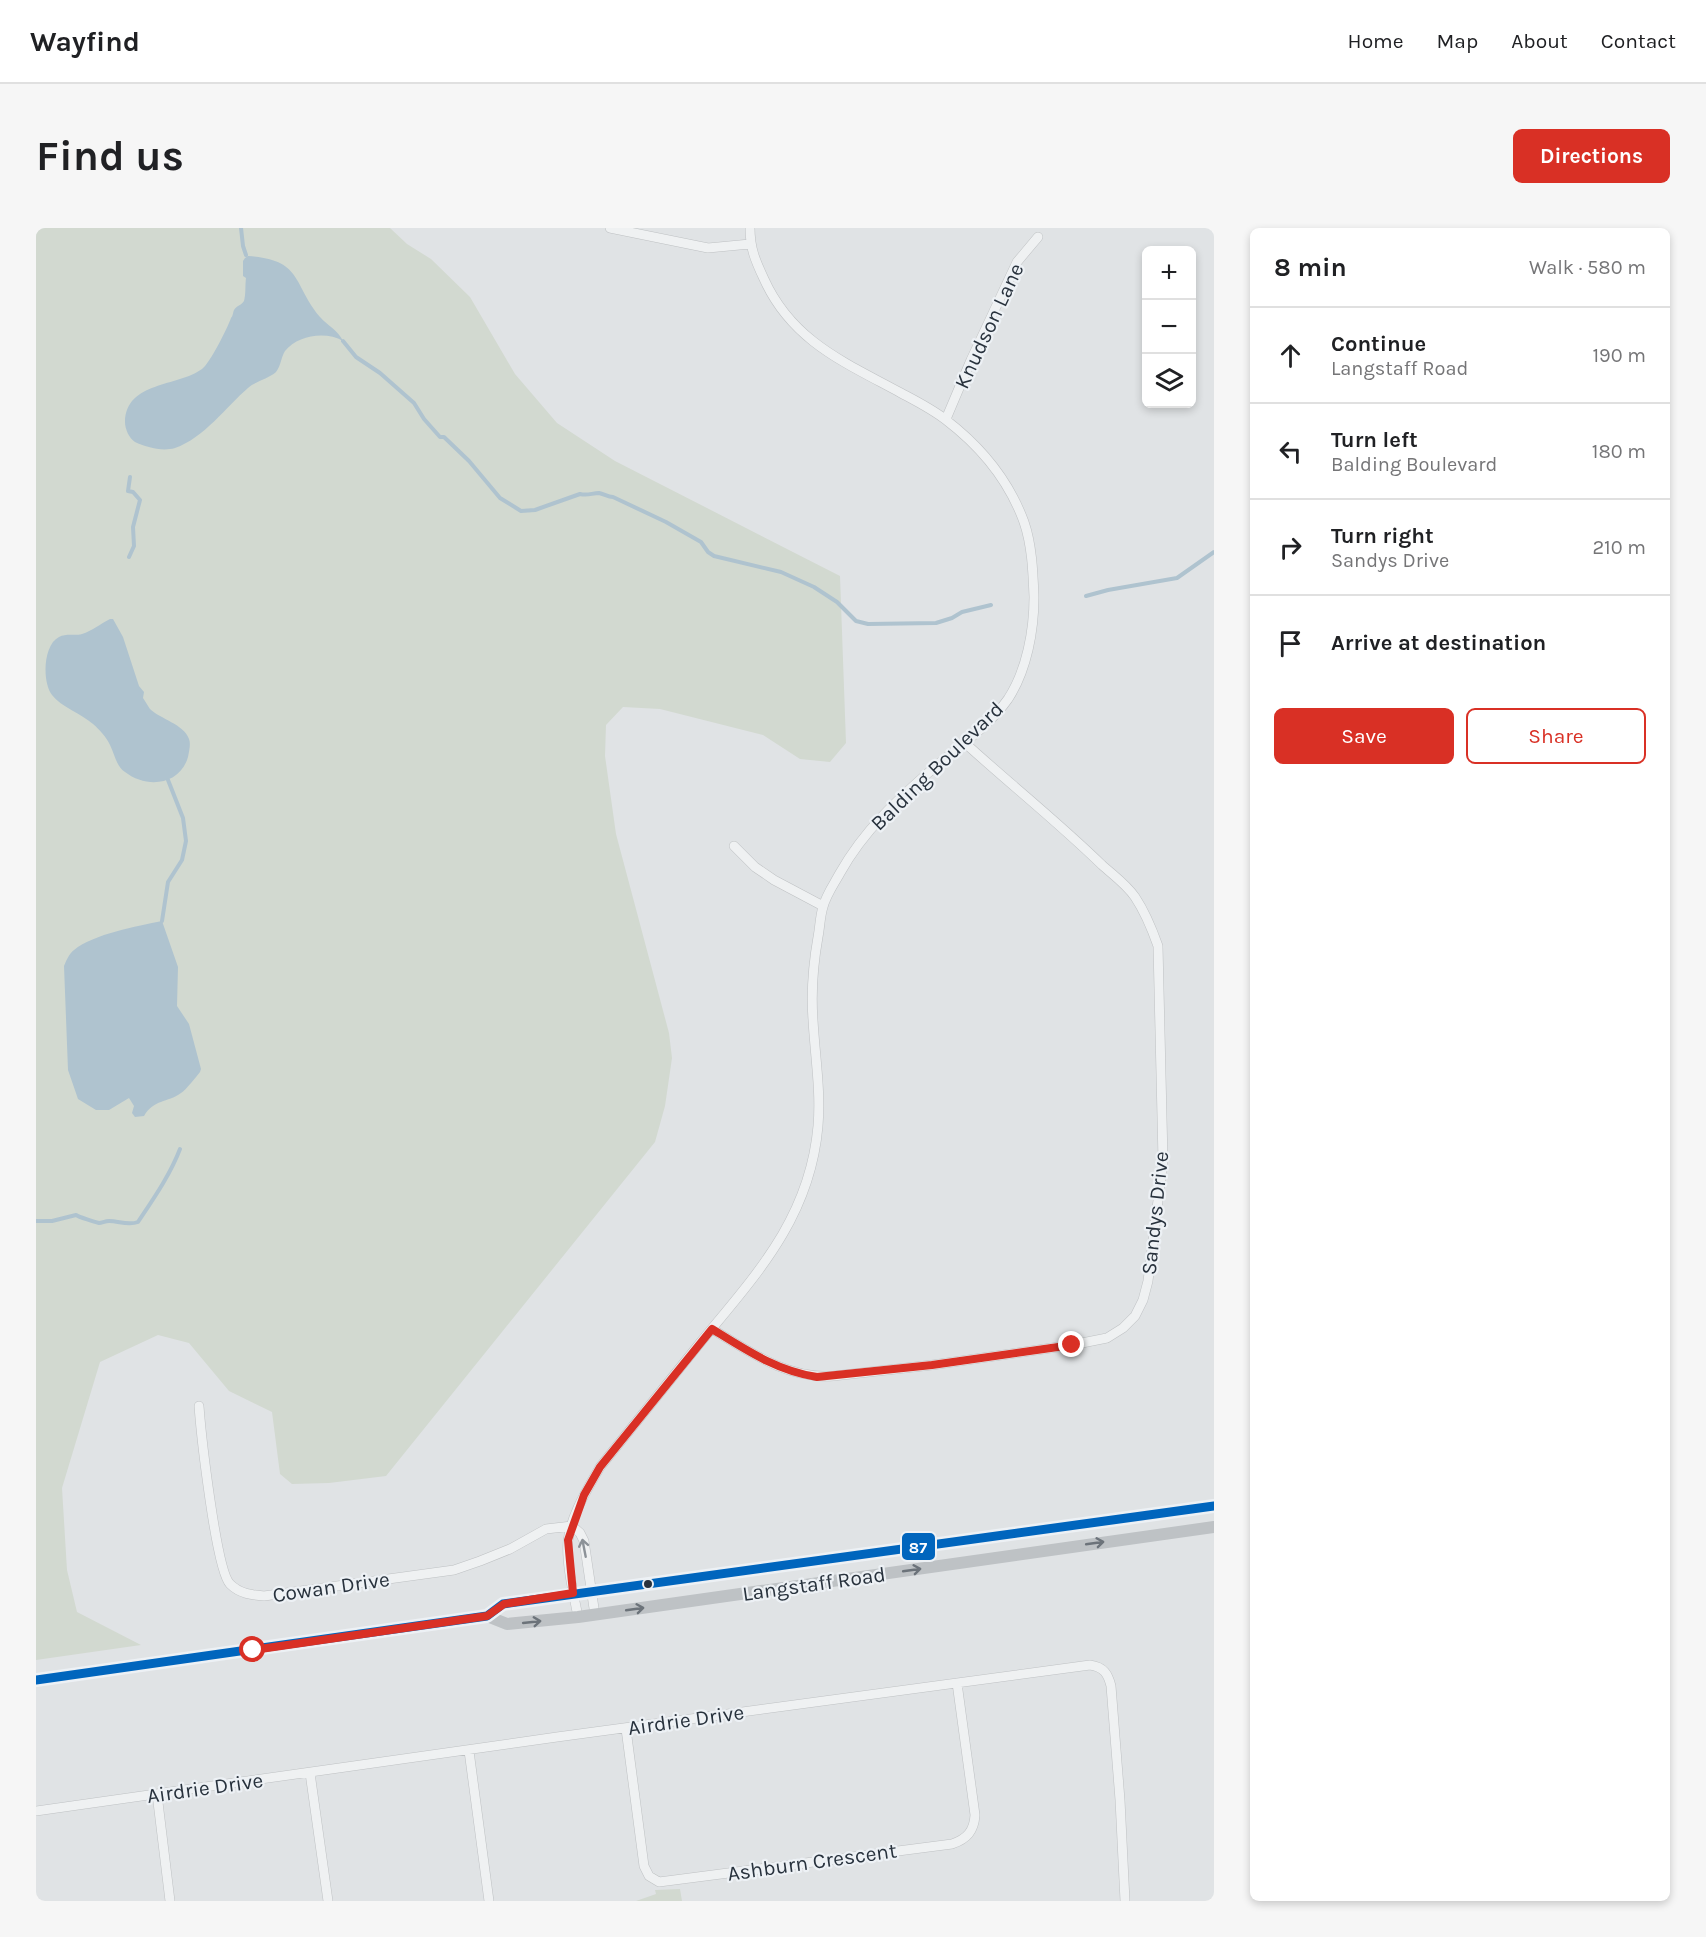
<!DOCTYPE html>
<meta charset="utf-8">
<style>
body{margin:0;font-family:Karla,sans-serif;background:#f6f6f6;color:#202124}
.controls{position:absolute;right:18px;top:18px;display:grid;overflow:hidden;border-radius:9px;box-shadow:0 3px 9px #0003}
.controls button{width:54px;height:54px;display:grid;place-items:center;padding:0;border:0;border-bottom:2px solid #e0e0e0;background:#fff;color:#202124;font:30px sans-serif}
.stop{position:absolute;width:18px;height:18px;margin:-14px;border:4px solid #d93025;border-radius:50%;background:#fff}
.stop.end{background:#d93025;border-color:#fff;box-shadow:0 2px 6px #0008}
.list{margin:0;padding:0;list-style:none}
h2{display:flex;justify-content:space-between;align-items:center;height:78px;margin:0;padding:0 24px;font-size:26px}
h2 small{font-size:20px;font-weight:400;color:#757577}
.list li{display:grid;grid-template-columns:39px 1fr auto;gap:18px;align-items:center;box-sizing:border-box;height:96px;padding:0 24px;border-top:2px solid #e0e0e0}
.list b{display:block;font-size:22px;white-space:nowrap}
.list p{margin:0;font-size:20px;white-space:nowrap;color:#757577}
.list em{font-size:20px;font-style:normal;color:#757577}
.actions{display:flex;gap:12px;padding:18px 24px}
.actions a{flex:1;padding:14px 0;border:2px solid #d93025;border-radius:9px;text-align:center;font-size:21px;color:#d93025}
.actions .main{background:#d93025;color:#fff}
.icon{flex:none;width:33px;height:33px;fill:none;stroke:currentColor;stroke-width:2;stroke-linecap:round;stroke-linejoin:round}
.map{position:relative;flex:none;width:1178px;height:1673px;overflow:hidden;border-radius:9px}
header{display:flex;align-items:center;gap:36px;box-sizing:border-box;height:84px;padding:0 30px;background:#fff;border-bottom:2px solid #e0e0e0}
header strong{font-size:28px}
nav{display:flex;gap:33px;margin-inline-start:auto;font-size:21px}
.intro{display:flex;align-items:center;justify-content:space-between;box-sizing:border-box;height:144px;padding:0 36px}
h1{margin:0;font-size:42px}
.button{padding:15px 27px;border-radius:9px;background:#d93025;color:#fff;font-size:21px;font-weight:700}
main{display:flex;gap:36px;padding:0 36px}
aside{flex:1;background:#fff;border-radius:9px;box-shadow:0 3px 9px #0003}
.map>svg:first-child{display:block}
</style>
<header>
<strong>Wayfind</strong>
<nav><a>Home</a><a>Map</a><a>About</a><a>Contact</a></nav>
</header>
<div class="intro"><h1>Find us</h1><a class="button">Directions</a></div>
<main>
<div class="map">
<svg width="1178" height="1673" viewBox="0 0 1178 1673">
<rect width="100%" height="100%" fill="#e0e3e5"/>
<path fill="#d2d9d0" d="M0,0H354L371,16L395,31L434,69L479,146L521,195L579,233L804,348L810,515L794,534L764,531L727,507L624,481L587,479L570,497L569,528L580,606L633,805L636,830L629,878L619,914L350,1248L293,1255L256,1256L244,1246L236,1184L193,1163L153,1115L122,1107L64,1134L26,1260L31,1342L41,1384L105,1417L0,1432Z
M644,1661L646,1673H600L620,1666L619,1662Z"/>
<path fill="#afc3cf" d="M212,28C267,32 256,55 284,89C292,98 302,102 307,113C290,103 262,107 249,123C245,129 245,138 240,144C232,151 220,153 212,160C190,179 168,210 139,220C126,224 110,219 99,214C93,210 89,201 89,194C90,153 142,159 166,141C173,137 192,99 195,90C197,88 197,84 198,82C201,77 205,78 208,73C210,66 209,57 210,50L207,48V33L209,30Z
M74,391H77L87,409L103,458L108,464L107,470C109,473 112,478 114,481C124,491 148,496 153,511C155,516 153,523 152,529C144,557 111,561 89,544C80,538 79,527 74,517C71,510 63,501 57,496C46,486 25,479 16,467C6,454 7,417 23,409C30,405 39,408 46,406C56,403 64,396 74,391Z
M126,693L142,739L141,778L153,796L165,841L164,844C160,849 150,862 145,865C131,875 118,871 108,888L99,889L96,885L98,878L93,870L73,882H60L42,871L32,842L28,738C31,731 33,726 38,722C58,706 101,698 126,693Z"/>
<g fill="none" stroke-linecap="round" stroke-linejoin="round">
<path stroke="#afc3cf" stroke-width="4" d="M205,0L207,18L210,27
M307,113L320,129L344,145L378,175L388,191L404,209H408L433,233L464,270L485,283L499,282L544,266C552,268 556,265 563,265C568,266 572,269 577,269L630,294L665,314L672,324L678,328L745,344L778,359L801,374L820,393L832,396L900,395L916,390L926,384L955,377
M93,329L98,318L97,299L104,272L97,264L92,263L94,249
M1050,368L1072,362L1141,350L1178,324
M126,693L132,654L146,632L150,613L147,590L132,552
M0,993H16L40,987C43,989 59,994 63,995C66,995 69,993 73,993C83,993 92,998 102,994C118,970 134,947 144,921"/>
<defs>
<path id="street" d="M574,0L672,20L714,16
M910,191L935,132L981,34L1002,9
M698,618L719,639L738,652L787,678
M676,1101C714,1124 751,1151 797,1148L896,1137L1036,1117L1071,1110L1087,1100L1099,1088L1107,1072L1112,1053L1127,932L1122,718C1116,701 1109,684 1099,669C1090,656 1077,647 1066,637C1022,594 974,556 929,515
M163,1178C165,1205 180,1342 194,1356C204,1366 216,1367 228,1368L418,1342L444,1333L474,1321L510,1301L536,1298
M536,1298L544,1305L548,1313L559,1387
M542,1389C538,1367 530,1336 532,1313C535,1287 551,1262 564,1239C597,1198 631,1156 664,1115C720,1047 774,990 782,898C785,863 779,828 777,792C775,764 777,737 782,709C784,699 784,688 787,679C790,667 798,656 804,645C828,602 863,570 900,538C925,517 953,498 972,471C991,442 998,402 998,369C997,344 996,317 988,294C973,253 944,218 910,192C896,181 880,173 865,165C808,134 756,113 728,51C719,32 714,20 714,0
M590,1501L608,1638L613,1648L623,1654L916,1616C931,1611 938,1603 939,1587L921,1455
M433,1523L453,1673
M274,1545L292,1673
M121,1566L134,1673
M0,1583L521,1509L1054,1437C1068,1439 1072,1446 1075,1458L1084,1572L1089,1673"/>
</defs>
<use href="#street" stroke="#bec1c3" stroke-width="10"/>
<use href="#street" stroke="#eff1f2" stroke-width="9"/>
<path stroke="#bec2c5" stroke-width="12" d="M451,1388L471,1396L542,1389L1178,1299
M0,1452L451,1388L467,1376L1178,1278"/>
<defs>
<path id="bus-1" d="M0,1452L451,1388L467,1376L1178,1278"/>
</defs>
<use href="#bus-1" stroke="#edf1f5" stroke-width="14"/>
<use href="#bus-1" stroke="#0065bd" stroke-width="9"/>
</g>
<defs><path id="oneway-shaft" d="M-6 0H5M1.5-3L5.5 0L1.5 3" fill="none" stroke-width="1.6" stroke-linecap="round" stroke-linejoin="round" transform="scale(1.5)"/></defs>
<g stroke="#6c737a">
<use href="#oneway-shaft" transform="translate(1059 1315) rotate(-8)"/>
<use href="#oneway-shaft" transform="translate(876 1342) rotate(-8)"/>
<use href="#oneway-shaft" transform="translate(599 1381) rotate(-8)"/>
<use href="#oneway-shaft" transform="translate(496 1394) rotate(-6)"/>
</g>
<use stroke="#8c9298" href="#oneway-shaft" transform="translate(548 1320) rotate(-101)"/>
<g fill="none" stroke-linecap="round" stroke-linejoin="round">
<path stroke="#d93025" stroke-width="8" d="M217,1422L451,1388L468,1376L537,1365L532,1312L548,1267L564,1239L676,1101C710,1122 741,1143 781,1149L896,1137L1036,1117"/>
</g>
<circle fill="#28323d" stroke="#edf1f5" stroke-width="2" cx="612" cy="1356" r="5"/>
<g text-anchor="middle" stroke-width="4.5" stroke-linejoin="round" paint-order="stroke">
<g font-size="21" fill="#28323d" stroke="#edf1f5">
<text transform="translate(953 98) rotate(-65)" y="7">Knudson Lane</text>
<text transform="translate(901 538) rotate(-44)" y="7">Balding Boulevard</text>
<text transform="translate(1119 985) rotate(-84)" y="7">Sandys Drive</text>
<text transform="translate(778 1356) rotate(-8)" y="7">Langstaff Road</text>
<text transform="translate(295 1359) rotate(-8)" y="7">Cowan Drive</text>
<text transform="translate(650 1492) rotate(-8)" y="7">Airdrie Drive</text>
<text transform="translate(169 1560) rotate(-8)" y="7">Airdrie Drive</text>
<text transform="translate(776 1634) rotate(-8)" y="7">Ashburn Crescent</text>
</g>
</g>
<rect stroke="#edf1f5" stroke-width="2" x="865" y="1304" width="35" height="29" rx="6" fill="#0065bd"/>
<g font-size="16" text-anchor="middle" font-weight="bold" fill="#fff">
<text x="882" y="1325">87</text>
</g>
</svg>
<div class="controls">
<button>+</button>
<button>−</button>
<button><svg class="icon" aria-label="layers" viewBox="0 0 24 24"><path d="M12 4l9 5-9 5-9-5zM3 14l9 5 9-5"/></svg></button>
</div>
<div class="stop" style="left:217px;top:1422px"></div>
<div class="stop end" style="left:1036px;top:1117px"></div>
</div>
<aside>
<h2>8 min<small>Walk · 580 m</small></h2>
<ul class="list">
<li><svg class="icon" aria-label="ahead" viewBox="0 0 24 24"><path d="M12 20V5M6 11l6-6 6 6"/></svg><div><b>Continue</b><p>Langstaff Road</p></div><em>190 m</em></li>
<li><svg class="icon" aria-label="left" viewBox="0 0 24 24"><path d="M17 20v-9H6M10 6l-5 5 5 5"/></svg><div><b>Turn left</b><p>Balding Boulevard</p></div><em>180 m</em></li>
<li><svg class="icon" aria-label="right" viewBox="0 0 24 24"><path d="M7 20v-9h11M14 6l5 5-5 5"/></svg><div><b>Turn right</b><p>Sandys Drive</p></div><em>210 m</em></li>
<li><svg class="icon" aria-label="arrive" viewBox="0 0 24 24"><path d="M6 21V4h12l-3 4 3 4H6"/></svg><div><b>Arrive at destination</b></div></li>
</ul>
<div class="actions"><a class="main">Save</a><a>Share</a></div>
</aside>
</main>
